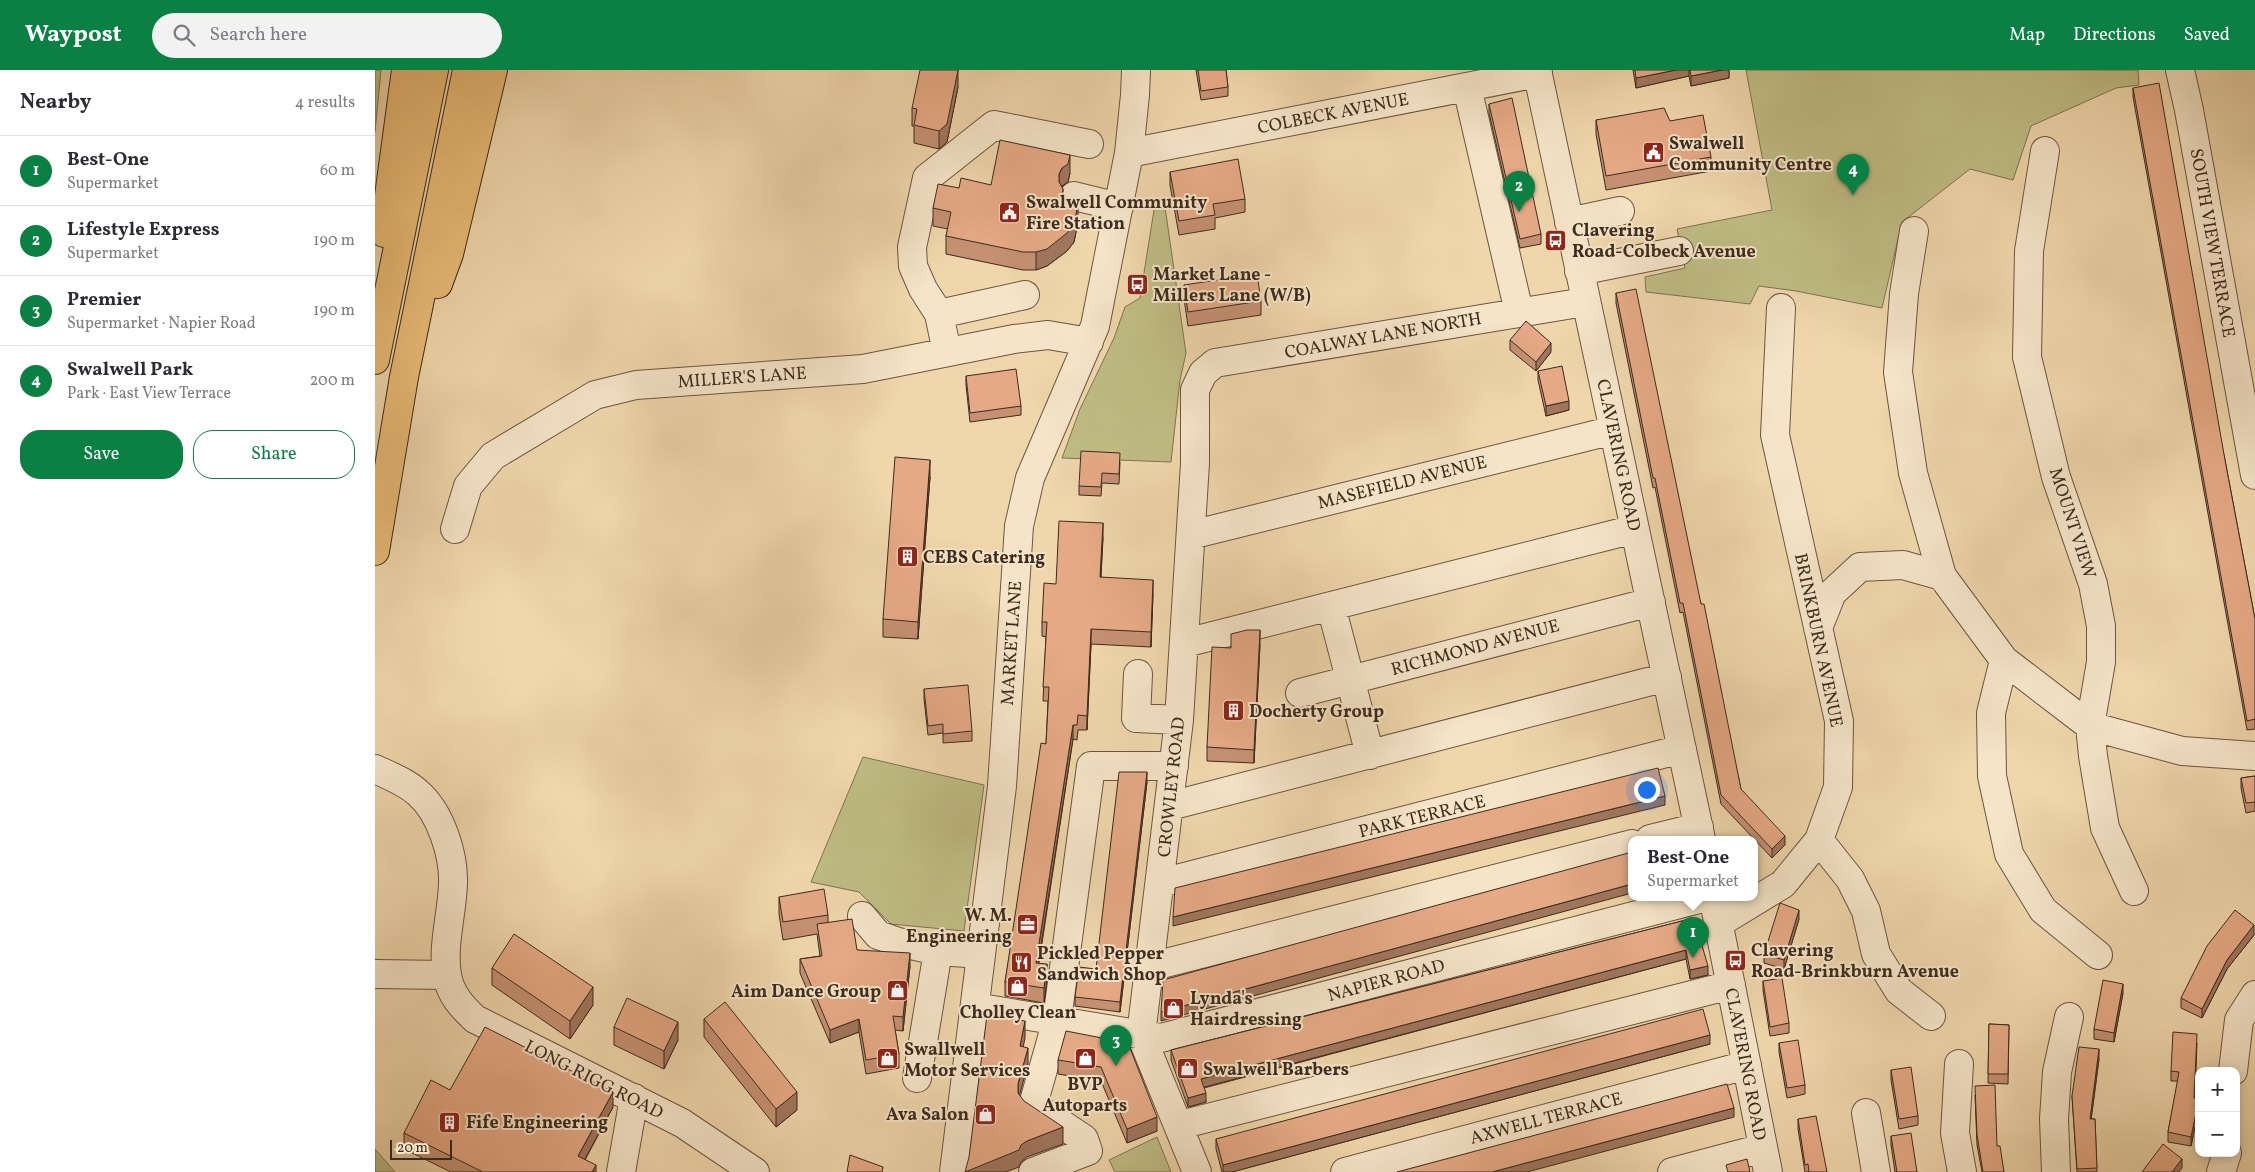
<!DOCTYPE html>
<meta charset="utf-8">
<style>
body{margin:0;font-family:Vollkorn,serif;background:#f2f2f3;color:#2b2b33}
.controls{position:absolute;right:15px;bottom:15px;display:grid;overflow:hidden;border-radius:10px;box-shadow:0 2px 8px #0003}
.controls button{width:45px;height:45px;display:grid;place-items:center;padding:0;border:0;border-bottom:1px solid #e1e1e2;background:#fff;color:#2b2b33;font:25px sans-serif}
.scale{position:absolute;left:15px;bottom:12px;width:62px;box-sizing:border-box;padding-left:5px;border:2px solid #3d2b1e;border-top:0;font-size:14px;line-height:18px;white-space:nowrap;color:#3d2b1e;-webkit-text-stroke:4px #f5e4c8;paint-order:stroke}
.you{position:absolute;left:1271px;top:719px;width:18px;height:18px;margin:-12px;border:4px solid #fff;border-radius:50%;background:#1a73e8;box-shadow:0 0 0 8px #1a73e833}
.badge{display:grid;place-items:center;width:32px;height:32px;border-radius:50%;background:#0b8043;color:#fff;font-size:16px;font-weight:700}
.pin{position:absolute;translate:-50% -41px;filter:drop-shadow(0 1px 2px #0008)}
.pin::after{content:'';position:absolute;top:26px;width:18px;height:15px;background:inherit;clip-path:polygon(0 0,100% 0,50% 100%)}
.popup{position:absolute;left:1253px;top:766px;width:130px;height:65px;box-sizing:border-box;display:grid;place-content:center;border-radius:10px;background:#fff;filter:drop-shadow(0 1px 4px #0005);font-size:16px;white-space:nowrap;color:#7c7c81}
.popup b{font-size:19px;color:#2b2b33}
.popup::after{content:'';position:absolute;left:50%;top:100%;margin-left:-10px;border:10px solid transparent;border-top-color:#fff}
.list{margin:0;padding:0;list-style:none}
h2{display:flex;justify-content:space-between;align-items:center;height:65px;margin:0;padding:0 20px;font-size:21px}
h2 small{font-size:16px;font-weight:400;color:#7c7c81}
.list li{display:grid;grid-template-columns:32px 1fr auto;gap:15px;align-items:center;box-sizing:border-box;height:70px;padding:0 20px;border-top:1px solid #e1e1e2}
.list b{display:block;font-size:19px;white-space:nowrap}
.list p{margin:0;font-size:16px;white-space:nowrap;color:#7c7c81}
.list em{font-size:16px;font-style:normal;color:#7c7c81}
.actions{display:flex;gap:10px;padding:15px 20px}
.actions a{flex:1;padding:11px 0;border:1px solid #0b8043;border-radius:20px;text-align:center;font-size:18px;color:#0b8043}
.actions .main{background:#0b8043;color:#fff}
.icon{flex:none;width:28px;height:28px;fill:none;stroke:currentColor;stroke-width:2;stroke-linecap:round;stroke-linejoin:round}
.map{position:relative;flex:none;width:1880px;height:1102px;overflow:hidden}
header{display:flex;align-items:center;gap:30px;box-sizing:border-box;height:70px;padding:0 25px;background:#0b8043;color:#fff}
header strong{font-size:24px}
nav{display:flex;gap:28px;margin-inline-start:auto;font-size:18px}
.search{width:350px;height:45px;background:#f2f2f3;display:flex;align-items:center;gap:12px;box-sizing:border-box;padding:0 18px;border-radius:28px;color:#7c7c81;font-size:19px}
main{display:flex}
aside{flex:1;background:#fff}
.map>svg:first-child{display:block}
</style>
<header>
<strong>Waypost</strong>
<div class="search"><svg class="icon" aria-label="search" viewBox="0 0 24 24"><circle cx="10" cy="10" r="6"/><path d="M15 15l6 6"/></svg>Search here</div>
<nav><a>Map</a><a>Directions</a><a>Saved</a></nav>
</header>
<main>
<aside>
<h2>Nearby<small>4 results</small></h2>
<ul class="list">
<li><span class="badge">1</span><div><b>Best-One</b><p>Supermarket</p></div><em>60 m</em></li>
<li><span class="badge">2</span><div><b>Lifestyle Express</b><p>Supermarket</p></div><em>190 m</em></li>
<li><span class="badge">3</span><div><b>Premier</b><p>Supermarket · Napier Road</p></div><em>190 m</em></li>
<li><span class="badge">4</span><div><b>Swalwell Park</b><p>Park · East View Terrace</p></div><em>200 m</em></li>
</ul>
<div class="actions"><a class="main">Save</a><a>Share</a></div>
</aside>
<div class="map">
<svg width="1880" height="1102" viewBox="0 0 1880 1102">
<rect width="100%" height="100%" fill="#efd6ab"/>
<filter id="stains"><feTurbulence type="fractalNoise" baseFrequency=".004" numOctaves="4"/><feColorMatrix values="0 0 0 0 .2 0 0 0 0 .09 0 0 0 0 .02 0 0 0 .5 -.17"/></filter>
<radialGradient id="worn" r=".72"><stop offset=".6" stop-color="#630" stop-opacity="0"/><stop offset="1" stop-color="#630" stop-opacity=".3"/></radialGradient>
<path fill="#bfbc84" stroke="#7e7451" d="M0,0H6L0,62Z
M1371,0H1763L1764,15L1741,18L1656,56L1638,110L1595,99L1527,152L1507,238L1421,221L1384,216L1375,234L1271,222L1270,207L1310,198L1302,159L1397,140Z
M790,137L811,283L805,310L796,392L687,388L705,339L739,268L750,237L765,228L779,140Z
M488,687L609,715L589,861L516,854L484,822L436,812Z
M782,1067L796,1102H740L734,1090Z
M0,1079L20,1102H0Z"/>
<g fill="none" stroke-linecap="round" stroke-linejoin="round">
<defs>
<path id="minor" d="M1162,0L1326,769
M1805,0L1814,40L1880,405
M1092,17L1144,242
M1670,81L1654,181L1652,287L1681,407L1718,514L1726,556V592L1715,656L1718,686L1730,758L1759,821
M754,83L1163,3
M699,126L744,137
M1194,152L1245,141
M1539,161L1529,224L1523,302L1538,403L1567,506L1629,590L1715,656L1807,681L1880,686
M1204,201L1304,181
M564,244L650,225
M572,282L564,244L548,219L538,196L537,177L552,108L619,55L714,74
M80,459L93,416L118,386L220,325L261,315L488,299L639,269L673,265L714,272
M816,465L1239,360
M956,536L995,685
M1443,558L1457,523L1485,497L1528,495L1567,506
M810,573L1260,459
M1629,590L1616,643L1617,706L1634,784L1668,840L1723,885
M763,604L761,648L804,650
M925,623L1276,532
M0,699C15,706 31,712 43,723C66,743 79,785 78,814C77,844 67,876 72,905C75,924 87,937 100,949L307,1053L380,1102
M795,736L1292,607
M1275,769L1324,757
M1444,770L1475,809L1491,841L1501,884L1524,921L1556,946
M786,813L1307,679
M1340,836L1393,1102
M487,846L503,865L523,872L563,881
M1344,853L1408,814L1444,770L1463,717L1464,651L1400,365L1406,238
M775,897L1257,774
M0,904L72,905
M600,937L786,968L1332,827
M1584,994L1580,1063L1587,1102
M1858,1001L1864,950L1880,925
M542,1008L563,881L606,884
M1491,1043L1501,1102
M805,1055L1356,915
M246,1102L259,1028
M579,1102L627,716L644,456L655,408L720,256L754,83L760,25L761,0
M658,1102L713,1081L709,1069L658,1035L682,950L716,696H799
M822,1102L766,965L804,650L820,393V320L828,303L840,293L1210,232
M970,1102L1372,995
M1297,1102L1388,1078
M1681,1102L1679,1049L1682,1002L1694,947
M1846,1102L1852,1083"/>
<path id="highway" d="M9,163L31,0
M63,214L74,184L118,0
M0,290L59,0
M0,481L29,307L92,0"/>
</defs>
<use href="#minor" stroke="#6a5641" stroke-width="30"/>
<use href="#highway" stroke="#3d2b1e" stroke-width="30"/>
<use href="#minor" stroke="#f5e4c8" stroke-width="28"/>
<use href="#highway" stroke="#e8bb76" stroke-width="28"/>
</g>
<path fill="#c59172" stroke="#3d2b1e" d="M821,0H851L853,17V26L826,30Z
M1258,0H1354V8L1316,16L1314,6L1261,18Z
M583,17L572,72L564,79L539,73V56H537V38Z
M1758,18L1850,390L1880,549V659L1872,660L1758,27Z
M1114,34L1166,164V174L1145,178L1114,43Z
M1221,50L1295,51L1336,87V101L1231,120L1221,64Z
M795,102L870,129V142L840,148V159L804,165L795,115Z
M695,103L693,112L687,117L688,131L703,152L699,172L692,181L672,196L661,200H648L571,184V166L573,159L558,156V138L584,118L616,115Z
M809,215L886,231V245L813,256L809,229Z
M1241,223L1326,534L1366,719L1410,775L1397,788L1346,734L1308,542L1305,543L1280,417L1278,418L1241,233Z
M1135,270L1176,282L1161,301L1135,280Z
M1163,301L1194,340L1171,346L1163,310Z
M591,306L646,336V345L595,352L591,315Z
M745,392L744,414L727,413L726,426L704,425V416Z
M555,407L543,569L508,567V549Z
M728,467L726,507L778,524L776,577L716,574L712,660H703L702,670L698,669L664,893L672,909L669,933L630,926V912L671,674L673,631H668L671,567L667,566V552L681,514Z
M885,574L879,693L832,691V677L856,578Z
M549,619L597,661V671L568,673V663L553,665L549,629Z
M1880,706V741L1871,743L1866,718V708Z
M772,712L745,942L700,936V927L721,899Z
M404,827L453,845V853L482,880L535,896L528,961L520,960L524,984V998L491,1004L484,962L455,973L425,903V889L445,886L442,864L408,870L404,844Z
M1319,848L1333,905L1315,909L1311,889L829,1018L831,1032L813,1037L796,990V980Z
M1424,849L1409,899L1389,893V884Z
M1879,865L1852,899L1827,948L1806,938V928Z
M117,898L218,935L195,969L117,915Z
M1388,911L1414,953V963L1395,966L1388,920Z
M1748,923L1739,972L1719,969V959Z
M329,949L422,1040L401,1057L329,967Z
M1614,954L1634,955L1633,1014L1613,1013Z
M239,957L303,970L289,999L239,975Z
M753,973L782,1061L752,1073L726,1011L683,1004V990Z
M1404,973L1430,1015V1024L1412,1028L1404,982Z
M1822,973L1820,1028L1824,1029V1038L1816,1076L1793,1072V1062L1803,1011H1796V1001Z
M1335,974L857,1102H847L841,1079V1069Z
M1724,989L1716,1049H1720L1722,1102H1702L1697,1026Z
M1516,1000L1543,1046V1055L1524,1059L1516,1010Z
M75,1020L238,1037L210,1090L221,1102H76L29,1079V1063Z
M1600,1025L1622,1076L1629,1102H1607L1602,1075Z
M1423,1049L1452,1102H1430L1423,1059Z
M1516,1066L1542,1102H1520L1516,1075Z"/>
<path fill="#a0765d" stroke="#3d2b1e" d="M583,0V17L572,72L564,79V61Z
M1301,0H1314V6L1261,18V8Z
M1347,0H1354V8L1316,16V6Z
M695,85V103L693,112L687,116L684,122V104Z
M688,119V137L686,131Z
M703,134V152L699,172L692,181L672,196L661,200V182Z
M1176,273V282L1161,301V292Z
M1194,331V340L1171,346V336Z
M555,390V407L543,569V552Z
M728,453V467L725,522V507Z
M778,510V524L776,577V562Z
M716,559V574L712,660V646Z
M885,560V574L879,693V680Z
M698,655V669L661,907V893Z
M772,702V712L745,942V932Z
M1290,726V735L798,856V847Z
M1410,766V775L1397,788V779Z
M1257,814V823L786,951V942Z
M1424,840V849L1409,899V890Z
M1879,855V865L1852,899L1827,948V939L1852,890Z
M1311,880V889L826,1018V1009Z
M535,883V896L528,961V947Z
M672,894V909L669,933V918Z
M1333,896V905L1315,909V900Z
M1748,914V923L1739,972V963Z
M218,917V935L195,969V951Z
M484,949V962L455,973V960Z
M650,951V968L645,993V976Z
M303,952V970L289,999V981Z
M1335,965V974L857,1102H848V1095Z
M653,978V994L643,1031V1014Z
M1724,979V989L1715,1058V1049Z
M238,1022V1037L203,1102V1086Z
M422,1022V1040L401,1057V1039Z
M831,1023V1032L813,1037V1028Z
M1824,1029V1038L1816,1076V1067Z
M1359,1038V1047L1152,1102H1117Z
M782,1047V1061L752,1073V1059Z
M688,1057V1074L652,1087L646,1092L644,1097L631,1102H590L652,1071Z
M1807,1089V1098L1804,1102H1797Z
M221,1095V1102H217Z"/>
<path fill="#e5a985" stroke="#3d2b1e" d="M545,0H583L572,54L564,61L539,55L542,39L537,38Z
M823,0H851L853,17L826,21Z
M1260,0H1301L1261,8Z
M1315,0H1347L1316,6Z
M1784,13L1850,390L1880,549V649L1872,651L1758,18Z
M1137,28L1166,164L1145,169L1114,34Z
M1289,38L1295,51L1328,45L1336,87L1231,106L1221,50Z
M625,70L695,85L693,94L687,98L684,104V112L688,119L686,131L703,134L699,154L692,163L672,179L661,182H648L571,166L576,142L558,138L563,114L584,118L586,108L616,115Z
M863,89L870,129L838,134L840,145L804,151L795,102Z
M882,204L886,231L813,242L809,215Z
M1261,219L1326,534H1329L1366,719L1410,766L1397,779L1346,725L1308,533H1305L1280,408H1278L1241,223Z
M1151,251L1176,273L1161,292L1135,270Z
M1187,296L1194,331L1171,336L1163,301Z
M641,299L646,336L595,343L591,306Z
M706,381L745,383L744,404L727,403L726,417L704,416Z
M520,387L555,390L543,552L508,549Z
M684,451L728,453L725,507L778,510L776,562L716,559L712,646L703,645L702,655H698L661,893L672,894L669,918L630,912L666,673L671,674L674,617H668L672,552H667L669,513L681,514Z
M872,560H885L879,680L832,677L837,577L856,578V564Z
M593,615L597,661L568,664V654L553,656L549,619Z
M1283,698L1290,726L798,847L800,818Z
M744,702H772L745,932L700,927L704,897L721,899Z
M1880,706V732L1871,733L1866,708Z
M1257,782V814L786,942L788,910Z
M449,819L453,845L408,852L404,827Z
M1405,833L1424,840L1409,890L1389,884Z
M1860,840L1879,855L1852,890L1827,939L1806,928L1832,876Z
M1319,848L1333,896L1315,900L1311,880L826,1009L831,1023L813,1028L796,980Z
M477,849L482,880L535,883L528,947L518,946L524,984L491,990L484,949L455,960L425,889L447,886L442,854Z
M139,864L218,917L195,951L117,898Z
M1407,908L1414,953L1395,957L1388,911Z
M1728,910L1748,914L1739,963L1719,959Z
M252,928L303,952L289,981L239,957Z
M350,932L422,1022L401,1039L329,949Z
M1328,939L1335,965L848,1095L841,1069Z
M612,945L650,951L645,976L653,978L643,1014V1023L649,1031L688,1057L652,1071L646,1075L644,1080L590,1102L594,1087Z
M1614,954L1634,955L1633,1004H1613Z
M110,957L238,1022L203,1086L221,1095L217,1102H108L29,1063L56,1010L75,1020Z
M691,961L753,973L782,1047L752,1059L726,997L683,990Z
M1798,962L1822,964L1819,1028L1824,1029L1816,1067L1793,1062L1804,1002L1796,1001Z
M1423,970L1430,1015L1412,1018L1404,973Z
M1704,977L1724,979L1715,1049H1720L1722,1098L1702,1099L1697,1026Z
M1536,997L1543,1046L1524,1049L1516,1000Z
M1352,1014L1359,1038L1117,1102H1022Z
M1620,1015L1622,1076H1625L1629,1102H1608L1602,1065L1600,1016Z
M1441,1046L1452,1102H1434L1433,1094L1430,1095L1423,1049Z
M1536,1063L1542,1102H1522L1516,1066Z
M1788,1074L1807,1089L1797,1102H1767Z
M475,1085L508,1097L507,1102H472Z
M1372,1089L1375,1102H1353L1351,1095Z"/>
<defs>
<symbol id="civic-square" viewBox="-11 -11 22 22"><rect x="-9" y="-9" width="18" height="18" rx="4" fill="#8f2418" stroke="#f5e4c8"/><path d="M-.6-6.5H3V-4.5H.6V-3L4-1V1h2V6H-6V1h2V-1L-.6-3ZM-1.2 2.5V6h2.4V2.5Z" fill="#fff"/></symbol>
<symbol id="bus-square" viewBox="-11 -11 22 22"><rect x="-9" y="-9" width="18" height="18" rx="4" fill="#8f2418" stroke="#f5e4c8"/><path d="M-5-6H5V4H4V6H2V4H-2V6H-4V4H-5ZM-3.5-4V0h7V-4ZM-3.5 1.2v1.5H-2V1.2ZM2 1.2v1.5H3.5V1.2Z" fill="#fff"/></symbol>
<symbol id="building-square" viewBox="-11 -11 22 22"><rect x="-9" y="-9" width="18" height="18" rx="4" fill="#8f2418" stroke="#f5e4c8"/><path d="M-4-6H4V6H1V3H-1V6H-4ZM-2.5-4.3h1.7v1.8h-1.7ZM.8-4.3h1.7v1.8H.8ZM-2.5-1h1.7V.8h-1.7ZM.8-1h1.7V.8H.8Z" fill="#fff"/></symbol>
<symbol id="office-square" viewBox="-11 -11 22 22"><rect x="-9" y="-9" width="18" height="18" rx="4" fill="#8f2418" stroke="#f5e4c8"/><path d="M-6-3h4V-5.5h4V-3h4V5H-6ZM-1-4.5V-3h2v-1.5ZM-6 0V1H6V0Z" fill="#fff"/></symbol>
<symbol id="restaurant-square" viewBox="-11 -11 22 22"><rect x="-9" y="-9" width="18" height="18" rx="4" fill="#8f2418" stroke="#f5e4c8"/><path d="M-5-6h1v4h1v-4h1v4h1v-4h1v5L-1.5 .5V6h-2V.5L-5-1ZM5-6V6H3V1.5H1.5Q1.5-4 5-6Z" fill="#fff"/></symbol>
<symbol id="shop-square" viewBox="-11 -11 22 22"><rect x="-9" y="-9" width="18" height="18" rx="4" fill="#8f2418" stroke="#f5e4c8"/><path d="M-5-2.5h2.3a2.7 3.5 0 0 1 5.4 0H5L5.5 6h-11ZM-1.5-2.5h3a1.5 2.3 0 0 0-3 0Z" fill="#fff"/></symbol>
</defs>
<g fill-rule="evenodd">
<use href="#civic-square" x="1266" y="70" width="25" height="25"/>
<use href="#civic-square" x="622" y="130" width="25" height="25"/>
<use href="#bus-square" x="1168" y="158" width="25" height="25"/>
<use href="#bus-square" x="750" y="202" width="25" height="25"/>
<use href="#building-square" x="520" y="474" width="25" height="25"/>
<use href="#building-square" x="846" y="628" width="25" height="25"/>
<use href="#office-square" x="640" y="842" width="25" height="25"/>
<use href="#bus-square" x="1348" y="878" width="25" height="25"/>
<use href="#restaurant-square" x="634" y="880" width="25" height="25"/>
<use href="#shop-square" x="630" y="904" width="25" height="25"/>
<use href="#shop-square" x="510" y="908" width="25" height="25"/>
<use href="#shop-square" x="786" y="926" width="25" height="25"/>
<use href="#shop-square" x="500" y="976" width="25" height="25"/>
<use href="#shop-square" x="698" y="976" width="25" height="25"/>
<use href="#shop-square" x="800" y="986" width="25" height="25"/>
<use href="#shop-square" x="598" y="1032" width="25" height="25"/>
<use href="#building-square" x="62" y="1040" width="25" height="25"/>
</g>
<g text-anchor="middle" stroke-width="4" stroke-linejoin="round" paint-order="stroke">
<g font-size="18" fill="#3d2b1e" stroke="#f5e4c8">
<text transform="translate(958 43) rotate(-11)" y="6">COLBECK AVENUE</text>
<text transform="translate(1838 173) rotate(80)" y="6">SOUTH VIEW TERRACE</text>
<text transform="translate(1008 265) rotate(-10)" y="6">COALWAY LANE NORTH</text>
<text transform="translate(367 307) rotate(-4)" y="6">MILLER'S LANE</text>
<text transform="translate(1244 385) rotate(78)" y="6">CLAVERING ROAD</text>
<text transform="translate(1027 412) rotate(-14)" y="6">MASEFIELD AVENUE</text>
<text transform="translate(1698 453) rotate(72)" y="6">MOUNT VIEW</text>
<text transform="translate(1444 570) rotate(78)" y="6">BRINKBURN AVENUE</text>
<text transform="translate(636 573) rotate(-86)" y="6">MARKET LANE</text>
<text transform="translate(1100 577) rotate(-15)" y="6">RICHMOND AVENUE</text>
<text transform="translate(796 717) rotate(-84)" y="6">CROWLEY ROAD</text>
<text transform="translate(1047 746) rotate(-14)" y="6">PARK TERRACE</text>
<text transform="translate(1011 910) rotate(-15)" y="6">NAPIER ROAD</text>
<text transform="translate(1371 994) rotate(79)" y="6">CLAVERING ROAD</text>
<text transform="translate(219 1009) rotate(27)" y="6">LONG RIGG ROAD</text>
<text transform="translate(1171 1048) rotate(-15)" y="6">AXWELL TERRACE</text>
</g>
<g font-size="18" font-weight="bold" fill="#3d2b1e" stroke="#f5e4c8" text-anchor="start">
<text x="1294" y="79">Swalwell<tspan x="1294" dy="21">Community Centre</tspan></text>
<text x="651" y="138">Swalwell Community<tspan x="651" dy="21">Fire Station</tspan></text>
<text x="1197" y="166">Clavering<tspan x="1197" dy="21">Road-Colbeck Avenue</tspan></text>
<text x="778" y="210">Market Lane -<tspan x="778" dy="21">Millers Lane (W/B)</tspan></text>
<text x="548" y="493">CEBS Catering</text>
<text x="874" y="647">Docherty Group</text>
<text x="637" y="851" text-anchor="end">W. M.<tspan x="637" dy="21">Engineering</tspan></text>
<text x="1376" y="886">Clavering<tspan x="1376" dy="21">Road-Brinkburn Avenue</tspan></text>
<text x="662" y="889">Pickled Pepper<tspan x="662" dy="21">Sandwich Shop</tspan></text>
<text x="506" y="927" text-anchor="end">Aim Dance Group</text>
<text x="815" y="934">Lynda's<tspan x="815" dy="21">Hairdressing</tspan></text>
<text x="643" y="948" text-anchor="middle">Cholley Clean</text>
<text x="529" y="985">Swallwell<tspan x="529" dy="21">Motor Services</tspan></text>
<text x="828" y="1005">Swalwell Barbers</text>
<text x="710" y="1020" text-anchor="middle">BVP<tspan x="710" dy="21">Autoparts</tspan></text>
<text x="594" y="1050" text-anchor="end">Ava Salon</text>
<text x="91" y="1058">Fife Engineering</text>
</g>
</g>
<rect width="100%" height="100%" filter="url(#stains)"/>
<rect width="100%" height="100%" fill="url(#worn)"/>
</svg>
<div class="controls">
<button>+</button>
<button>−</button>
</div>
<div class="scale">20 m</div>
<div class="you"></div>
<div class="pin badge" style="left:1318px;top:888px">1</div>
<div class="popup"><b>Best-One</b>Supermarket</div>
<div class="pin badge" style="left:1144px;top:142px">2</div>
<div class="pin badge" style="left:741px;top:996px">3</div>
<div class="pin badge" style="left:1478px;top:125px">4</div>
</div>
</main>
